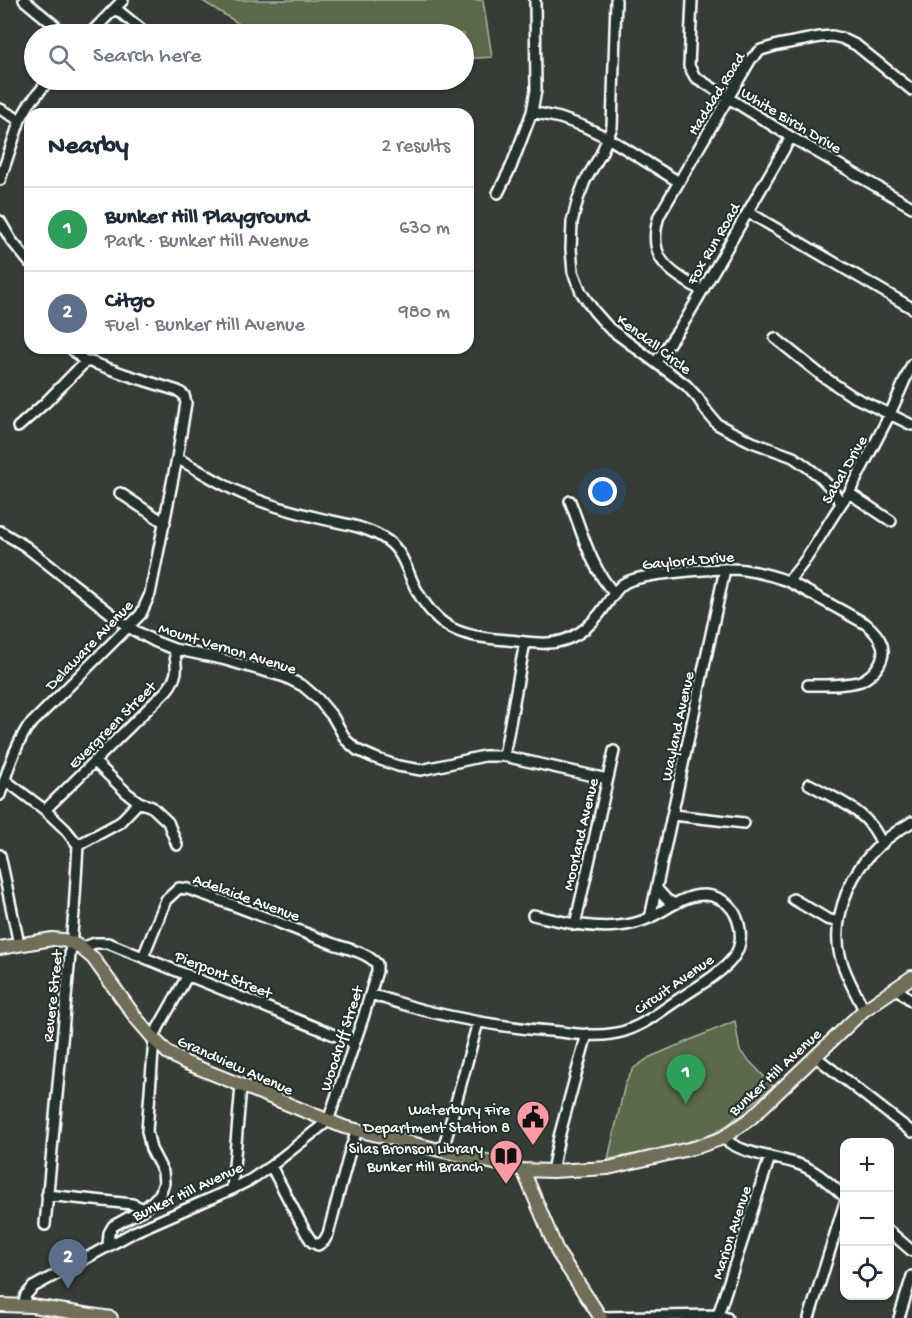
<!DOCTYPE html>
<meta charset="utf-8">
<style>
body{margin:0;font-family:"Gochi Hand",sans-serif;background:#f2f2f3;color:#1f2937}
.controls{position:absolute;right:18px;bottom:18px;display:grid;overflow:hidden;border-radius:12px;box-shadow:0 2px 4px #0004}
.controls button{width:54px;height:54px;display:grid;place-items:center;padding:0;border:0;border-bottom:2px solid #e0e1e3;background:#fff;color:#1f2937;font:30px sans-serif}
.you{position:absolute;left:603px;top:492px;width:21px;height:21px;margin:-15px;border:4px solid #fff;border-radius:50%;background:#1a73e8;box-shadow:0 0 0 9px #1a73e833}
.badge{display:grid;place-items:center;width:39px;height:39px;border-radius:50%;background:#845c67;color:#fff;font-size:20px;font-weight:700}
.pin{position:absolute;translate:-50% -50px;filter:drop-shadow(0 2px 3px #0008)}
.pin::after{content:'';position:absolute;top:32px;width:21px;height:18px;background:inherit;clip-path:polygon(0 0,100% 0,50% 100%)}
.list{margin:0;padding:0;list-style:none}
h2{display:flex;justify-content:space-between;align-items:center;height:78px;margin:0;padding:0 24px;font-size:26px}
h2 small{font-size:20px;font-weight:400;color:#747a83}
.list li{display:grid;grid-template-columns:39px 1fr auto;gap:18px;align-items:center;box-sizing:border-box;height:84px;padding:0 24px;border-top:2px solid #e0e1e3}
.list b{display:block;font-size:22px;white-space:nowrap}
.list p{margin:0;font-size:20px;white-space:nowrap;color:#747a83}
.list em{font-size:20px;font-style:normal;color:#747a83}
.icon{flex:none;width:33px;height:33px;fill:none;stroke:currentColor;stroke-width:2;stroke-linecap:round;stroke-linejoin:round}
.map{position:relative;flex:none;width:912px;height:1318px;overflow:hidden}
.search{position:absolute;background:#fff;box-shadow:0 2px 4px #0004;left:24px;top:24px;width:450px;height:66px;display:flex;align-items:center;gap:15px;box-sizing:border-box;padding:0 21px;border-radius:33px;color:#747a83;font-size:22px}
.panel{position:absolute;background:#fff;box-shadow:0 2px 4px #0004;left:24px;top:108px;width:450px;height:246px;border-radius:18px}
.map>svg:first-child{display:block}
</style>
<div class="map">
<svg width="912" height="1318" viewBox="0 0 912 1318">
<rect width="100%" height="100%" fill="#353d36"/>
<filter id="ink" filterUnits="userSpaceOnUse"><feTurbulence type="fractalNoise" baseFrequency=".0167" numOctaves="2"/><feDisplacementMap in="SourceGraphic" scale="12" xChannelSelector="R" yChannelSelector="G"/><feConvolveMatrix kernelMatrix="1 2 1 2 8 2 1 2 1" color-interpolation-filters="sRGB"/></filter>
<g filter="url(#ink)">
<path fill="#5c6a4c" stroke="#aeb4a6" stroke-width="1.5" d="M201,0H483L492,57L464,59V34H255Z
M735,1021L740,1051L773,1086L731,1122L710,1136L665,1149L608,1159L625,1084L634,1068L650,1057Z"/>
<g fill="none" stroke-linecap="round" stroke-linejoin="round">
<defs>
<path id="minor" d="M24,0L65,34
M616,0L612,127L601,154L585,181L578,199L572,222L571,249L573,272L581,292L594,311L609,328L686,385L698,398L707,412L717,424L730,431L752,442L793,457L806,466L819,476L832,489L841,503
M692,0L689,66L695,77L791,137L912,207
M115,8L147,34
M90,34L123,0
M0,109L20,120
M532,112L560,118L583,126L608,138L679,182
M0,180L20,120L30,103L49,80
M498,193L511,167L532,112L536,90L535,0
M748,212L912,308
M0,221L11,240L30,263
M702,291C669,271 646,259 659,216L751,59L761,50L778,45L820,37L832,36L841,38L856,45L912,90
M775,338L821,375L852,396L912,425
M71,348L85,362
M656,362L686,319L791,137
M177,458C204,473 229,490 258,500C279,508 302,514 323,519C345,524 369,527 388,541C403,552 407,571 415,587C437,630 462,637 507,640C521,641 535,644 548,643C574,642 592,626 606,605C611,598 616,589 623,584C638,573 724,567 744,570C759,572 774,576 788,581L866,624C881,637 890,651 876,669C872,674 867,678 861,681C844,686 825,685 808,685
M120,493L165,523
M849,493L891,521
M570,501C582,532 591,568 614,593
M0,531L25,546L128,627L156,642L174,649L222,659L285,677L303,686L317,698L333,717L346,740L357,750L375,758L398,766L421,770L484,756H504L607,779
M788,581C813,555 827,521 849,493L890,414L912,364
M504,756L525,642
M94,761L127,793L139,802L152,807L168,822L177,845
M5,780L45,810L65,829L78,845
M809,784C828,795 855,806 869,823C875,829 878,836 882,844
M0,795C7,772 14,749 27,728L141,614L150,594L177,458L186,403L184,395L178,391L124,374L91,362H85L45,403L18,427
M45,810L167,690C179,675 177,668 174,649
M673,815L744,823
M0,855L19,944
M657,889L667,900L675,904
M793,899L827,919L839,922
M650,918L725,569
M575,925L614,751
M81,948L95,943H108L354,1043
M896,988L912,1001
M370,994C390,1000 410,1007 431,1012C474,1022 517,1029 561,1032C577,1034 595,1037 611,1034C620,1033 629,1030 637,1026C652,1019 665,1008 679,999C695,988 722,973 733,958C747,940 740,909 720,899C693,886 671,908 649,918C639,923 628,925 618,926C589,929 561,921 533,915
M864,1010C856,993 846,977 841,959C831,926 846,881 869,856C881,842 896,831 912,822
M816,1057L912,1132
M723,1138C743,1155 774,1156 798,1164C816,1170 830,1184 844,1196
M443,1150L478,1022
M271,1166L306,1233L312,1242L318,1245L324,1241L328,1234L350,1151L357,1130
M552,1171L559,1137L587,1034
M232,1189L241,1086
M47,1195L132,1204L144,1209
M45,1225L74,912L78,845L119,823L139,802
M890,1232L912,1251
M108,1245L109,1233L113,1226L144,1209L160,1194L164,1183L163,1172L151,1149L147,1131L154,1039L158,1028L188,975
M23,1305L26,1295L33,1287L136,1231L232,1189L250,1180L271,1166L328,1121L363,1018L377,971V964C365,951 347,949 331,943C283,925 237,905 188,889L179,888L166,900L143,957
M718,1315L770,1157
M600,1317L718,1315L727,1318
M809,1318L844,1205
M899,1318L912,1276"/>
<path id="major" d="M0,948L52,939L63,940L77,945L93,958L136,1018L154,1039L168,1053L184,1062L344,1127L523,1170L552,1171L608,1168L697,1147L723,1138L751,1118L864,1010L912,977
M523,1170L558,1253L601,1318
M0,1305L32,1306L111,1318"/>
</defs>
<use href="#minor" stroke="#fff" stroke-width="14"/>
<use href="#major" stroke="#fff" stroke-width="16"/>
<use href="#minor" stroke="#26332d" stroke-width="9"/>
<use href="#major" stroke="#716e59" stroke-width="12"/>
</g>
</g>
<defs>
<symbol id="civic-pin" viewBox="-11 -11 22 30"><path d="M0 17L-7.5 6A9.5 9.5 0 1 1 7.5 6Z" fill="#ff9aa2" stroke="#26332d"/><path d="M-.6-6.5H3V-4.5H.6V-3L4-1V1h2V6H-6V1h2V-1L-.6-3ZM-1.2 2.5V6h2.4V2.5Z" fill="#111"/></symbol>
<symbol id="library-pin" viewBox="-11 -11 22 30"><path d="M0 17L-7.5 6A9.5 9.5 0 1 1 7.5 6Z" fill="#ff9aa2" stroke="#26332d"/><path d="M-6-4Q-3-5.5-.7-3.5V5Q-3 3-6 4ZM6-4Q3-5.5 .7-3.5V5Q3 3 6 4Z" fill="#111"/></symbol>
</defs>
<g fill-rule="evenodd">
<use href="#civic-pin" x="514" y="1098" width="38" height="52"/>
<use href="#library-pin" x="487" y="1137" width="38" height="52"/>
</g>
<g text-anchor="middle" stroke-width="4.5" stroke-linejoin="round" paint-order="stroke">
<g font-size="16" fill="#fff" stroke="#26332d">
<text transform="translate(715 93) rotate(-58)" y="6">Haddad Road</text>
<text transform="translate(792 119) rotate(31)" y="6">White Birch Drive</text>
<text transform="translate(712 243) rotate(-60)" y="6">Fox Run Road</text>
<text transform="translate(655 343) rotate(37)" y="6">Kendall Circle</text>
<text transform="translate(843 469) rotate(-60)" y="6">Sabal Drive</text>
<text transform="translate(688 559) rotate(-5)" y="6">Gaylord Drive</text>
<text transform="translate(88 644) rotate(-46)" y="6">Delaware Avenue</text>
<text transform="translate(228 647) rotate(17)" y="6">Mount Vernon Avenue</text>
<text transform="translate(111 724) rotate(-45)" y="6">Evergreen Street</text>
<text transform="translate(676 726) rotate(-78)" y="6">Wayland Avenue</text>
<text transform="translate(579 834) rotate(-77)" y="6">Moorland Avenue</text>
<text transform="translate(247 896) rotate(20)" y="6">Adelaide Avenue</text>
<text transform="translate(224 973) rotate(22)" y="6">Pierpont Street</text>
<text transform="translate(673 983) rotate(-35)" y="6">Circuit Avenue</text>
<text transform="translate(51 996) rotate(-84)" y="6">Revere Street</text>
<text transform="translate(340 1038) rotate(-72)" y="6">Woodruff Street</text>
<text transform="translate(236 1064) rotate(24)" y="6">Grandview Avenue</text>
<text transform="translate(774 1071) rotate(-43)" y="6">Bunker Hill Avenue</text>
<text transform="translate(187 1190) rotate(-25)" y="6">Bunker Hill Avenue</text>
<text transform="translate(730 1232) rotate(-72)" y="6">Marion Avenue</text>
</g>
<g font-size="16" fill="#fff" stroke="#26332d" text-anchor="end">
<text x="510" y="1114">Waterbury Fire<tspan x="510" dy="18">Department Station 8</tspan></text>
<text x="483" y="1153">Silas Bronson Library<tspan x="483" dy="18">Bunker Hill Branch</tspan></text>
</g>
</g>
</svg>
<div class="controls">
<button>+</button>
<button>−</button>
<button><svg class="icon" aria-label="locate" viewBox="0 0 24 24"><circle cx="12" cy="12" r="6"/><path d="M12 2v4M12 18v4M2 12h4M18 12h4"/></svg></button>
</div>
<div class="you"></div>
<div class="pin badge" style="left:686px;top:1104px;background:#2e9e5b">1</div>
<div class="pin badge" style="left:68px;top:1289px;background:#5c6f8a">2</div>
<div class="search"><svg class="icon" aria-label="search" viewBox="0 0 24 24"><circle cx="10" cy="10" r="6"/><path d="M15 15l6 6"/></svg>Search here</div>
<section class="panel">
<h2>Nearby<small>2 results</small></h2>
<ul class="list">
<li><span class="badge" style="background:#2e9e5b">1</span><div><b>Bunker Hill Playground</b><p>Park · Bunker Hill Avenue</p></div><em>630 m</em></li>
<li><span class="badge" style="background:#5c6f8a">2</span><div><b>Citgo</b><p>Fuel · Bunker Hill Avenue</p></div><em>980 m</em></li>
</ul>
</section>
</div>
